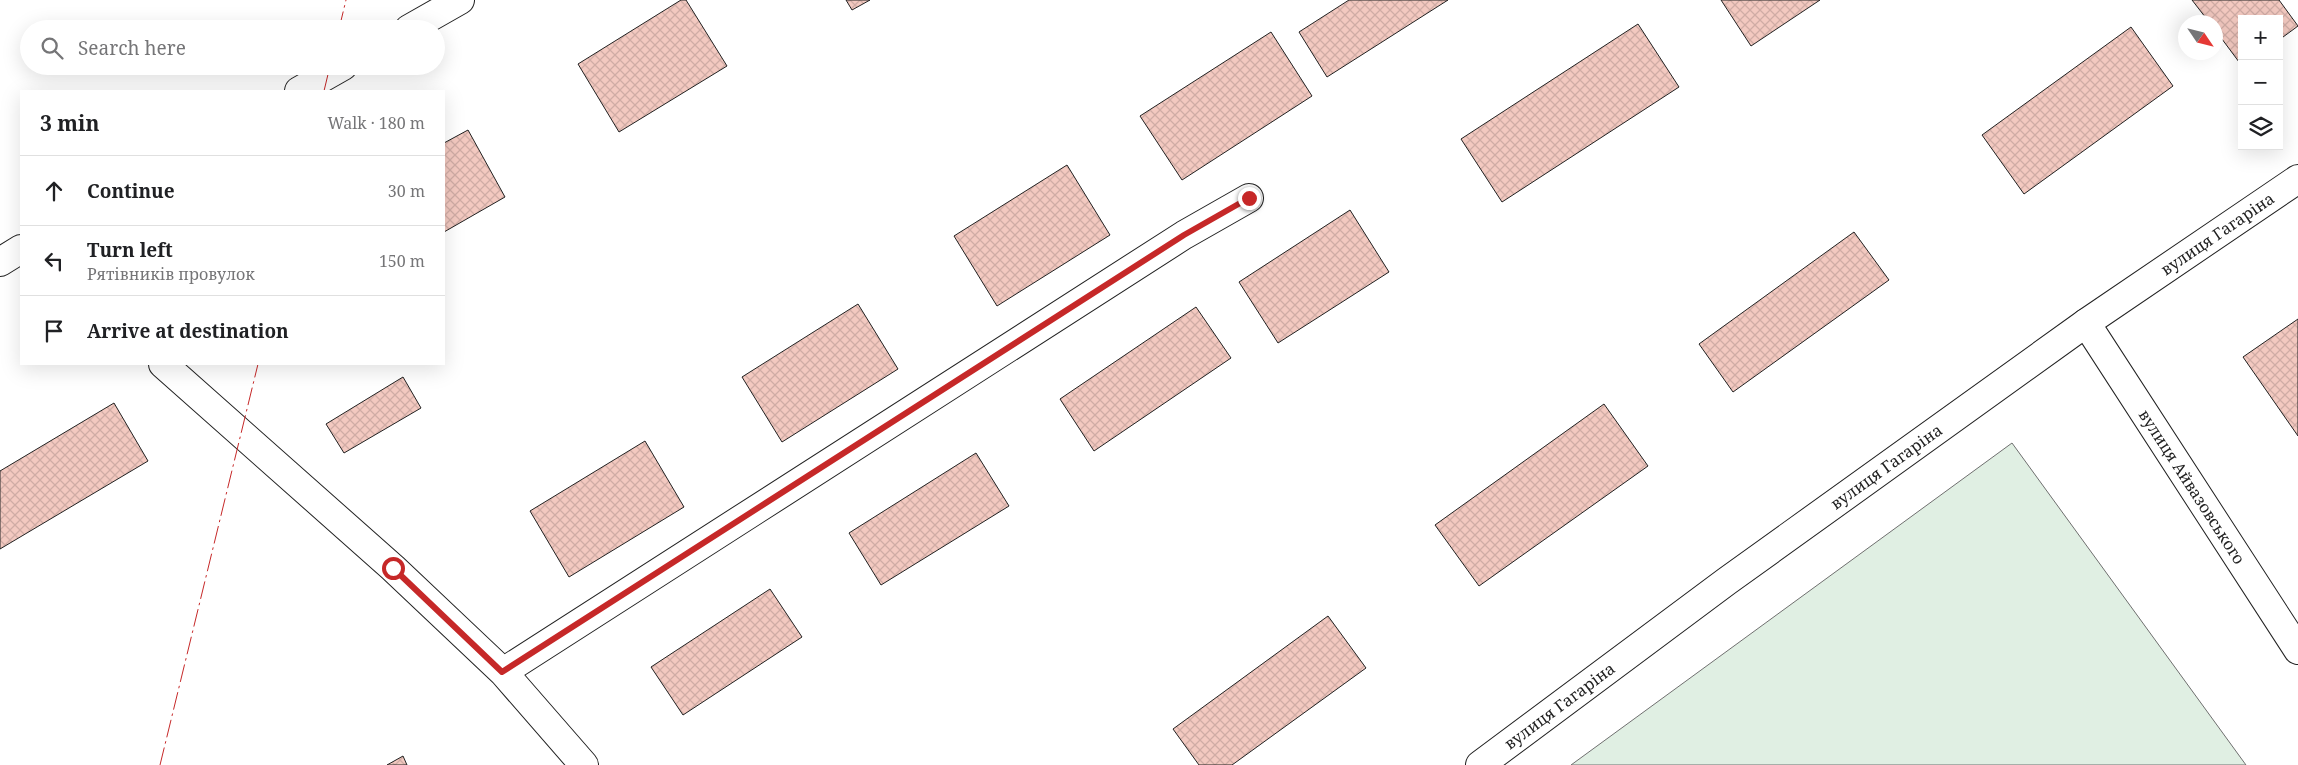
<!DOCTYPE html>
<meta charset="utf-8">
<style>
body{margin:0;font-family:"Noto Serif",serif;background:#f2f2f2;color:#202124}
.controls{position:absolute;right:15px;top:15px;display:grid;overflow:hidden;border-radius:0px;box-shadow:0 5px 20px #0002}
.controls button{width:45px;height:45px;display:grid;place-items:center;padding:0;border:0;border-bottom:1px solid #e0e0e0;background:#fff;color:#202124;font:25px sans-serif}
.compass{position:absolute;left:2178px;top:15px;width:45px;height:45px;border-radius:50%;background:#fff;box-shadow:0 5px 20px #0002;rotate:125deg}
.stop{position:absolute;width:15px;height:15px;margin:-11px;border:4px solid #c62828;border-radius:50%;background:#fff}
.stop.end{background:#c62828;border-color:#fff;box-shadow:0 1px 5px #0008}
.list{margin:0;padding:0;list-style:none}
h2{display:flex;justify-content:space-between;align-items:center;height:65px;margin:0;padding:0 20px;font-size:21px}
h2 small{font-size:16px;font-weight:400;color:#757577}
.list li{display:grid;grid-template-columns:32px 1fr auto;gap:15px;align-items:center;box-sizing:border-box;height:70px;padding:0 20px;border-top:1px solid #e0e0e0}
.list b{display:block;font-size:19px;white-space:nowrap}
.list p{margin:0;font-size:16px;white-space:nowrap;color:#757577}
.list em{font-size:16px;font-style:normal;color:#757577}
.icon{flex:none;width:28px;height:28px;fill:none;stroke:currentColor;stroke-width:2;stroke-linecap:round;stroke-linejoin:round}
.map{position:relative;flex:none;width:2298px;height:765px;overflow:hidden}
.search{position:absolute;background:#fff;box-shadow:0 5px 20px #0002;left:20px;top:20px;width:425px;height:55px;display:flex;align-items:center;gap:12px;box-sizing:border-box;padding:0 18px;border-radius:28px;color:#757577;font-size:19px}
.panel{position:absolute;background:#fff;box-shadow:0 5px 20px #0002;left:20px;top:90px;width:425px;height:275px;border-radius:0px}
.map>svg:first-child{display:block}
</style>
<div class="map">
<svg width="2298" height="765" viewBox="0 0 2298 765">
<defs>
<pattern id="building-cross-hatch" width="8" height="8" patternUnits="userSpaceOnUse" patternTransform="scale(1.25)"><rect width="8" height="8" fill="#f3c9c0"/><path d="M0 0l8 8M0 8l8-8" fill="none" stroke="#d0aca5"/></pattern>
</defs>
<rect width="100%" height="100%" fill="#fff"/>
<path fill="#e0efe3" stroke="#6f6f6f" d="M2012,443L2246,765H1571Z"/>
<path fill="url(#building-cross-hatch)" stroke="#222" d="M681,0H686L727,66L619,132L578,64Z
M846,0H870L852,10Z
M1349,0H1448L1327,77L1299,32Z
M1721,0H1820L1751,46Z
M2192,0H2279L2298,26L2279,40V19H2242V66L2216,31V22H2209Z
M1638,24L1679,87L1502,202L1461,139Z
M2131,27L2173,86L2024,194L1982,135Z
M1271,32L1312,96L1182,180L1140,116Z
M468,130L505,197L444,232V143Z
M1067,165L1110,235L997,306L954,236Z
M1350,210L1389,272L1278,343L1239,282Z
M1854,232L1889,280L1733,392L1699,344Z
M858,304L898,369L782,442L742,377Z
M1196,307L1231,358L1094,451L1060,399Z
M2298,319V436L2243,357Z
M403,377L421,408L344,453L326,424Z
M114,403L148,461L0,549V471Z
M1604,404L1648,466L1479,586L1435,525Z
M645,441L684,507L569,577L530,511Z
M976,453L1009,506L881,585L849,533Z
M770,589L802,637L683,715L651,667Z
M1328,616L1366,668L1232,765H1199L1173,729Z
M403,756L407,765H387Z"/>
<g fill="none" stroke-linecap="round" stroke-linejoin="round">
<defs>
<path id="minor" d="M163,364L393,568L503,672L584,765
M503,672L1184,235L1249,198"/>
<g id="tertiary">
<path id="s1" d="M2086,323L2298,650"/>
</g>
<g id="secondary">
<path d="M409,29L460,0"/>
<path d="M299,91L343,66"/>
<path d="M0,262L21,249"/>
<path id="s2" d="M1480,765L1727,581L2086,323L2298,179"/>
</g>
</defs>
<use href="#minor" stroke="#222" stroke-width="30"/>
<use href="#tertiary" stroke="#222" stroke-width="30"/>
<use href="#secondary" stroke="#222" stroke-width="30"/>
<use href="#minor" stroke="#fff" stroke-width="28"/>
<use href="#tertiary" stroke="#fff" stroke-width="28"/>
<use href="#secondary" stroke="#fff" stroke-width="28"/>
<path stroke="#c62828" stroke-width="1" stroke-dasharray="18 4 2.5 4" stroke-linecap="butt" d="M339,29L346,0
M324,91L330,66
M160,765L258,364"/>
</g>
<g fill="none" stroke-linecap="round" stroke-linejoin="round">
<path stroke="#c62828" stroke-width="6" d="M393,568L502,672L1184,235L1249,198"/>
</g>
<g text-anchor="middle" stroke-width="4" stroke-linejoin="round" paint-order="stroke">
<g font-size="16" fill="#222" stroke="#fff">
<text dy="6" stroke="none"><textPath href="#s2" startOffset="909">вулиця Гагаріна</textPath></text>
<text dy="6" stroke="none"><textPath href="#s2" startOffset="504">вулиця Гагаріна</textPath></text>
<text dy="6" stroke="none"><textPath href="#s1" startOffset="195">вулиця Айвазовського</textPath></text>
<text dy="6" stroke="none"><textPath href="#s2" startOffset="99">вулиця Гагаріна</textPath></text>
</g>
</g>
</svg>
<div class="controls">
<button>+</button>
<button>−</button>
<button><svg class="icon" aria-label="layers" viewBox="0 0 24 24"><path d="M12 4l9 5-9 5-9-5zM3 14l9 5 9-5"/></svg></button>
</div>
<svg class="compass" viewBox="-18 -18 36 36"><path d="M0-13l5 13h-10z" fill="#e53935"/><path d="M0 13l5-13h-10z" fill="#757577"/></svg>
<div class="stop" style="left:393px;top:568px"></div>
<div class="stop end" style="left:1249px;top:198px"></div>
<div class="search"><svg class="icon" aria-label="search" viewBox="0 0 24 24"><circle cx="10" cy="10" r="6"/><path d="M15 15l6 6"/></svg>Search here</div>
<section class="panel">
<h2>3 min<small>Walk · 180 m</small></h2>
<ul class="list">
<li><svg class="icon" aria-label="ahead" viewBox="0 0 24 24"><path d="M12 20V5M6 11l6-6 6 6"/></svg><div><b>Continue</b></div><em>30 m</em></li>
<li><svg class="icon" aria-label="left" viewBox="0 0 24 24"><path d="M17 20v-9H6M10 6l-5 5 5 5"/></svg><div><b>Turn left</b><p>Рятівників провулок</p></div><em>150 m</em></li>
<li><svg class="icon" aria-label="arrive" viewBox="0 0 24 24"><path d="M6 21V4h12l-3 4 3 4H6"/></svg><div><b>Arrive at destination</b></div></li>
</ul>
</section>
</div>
